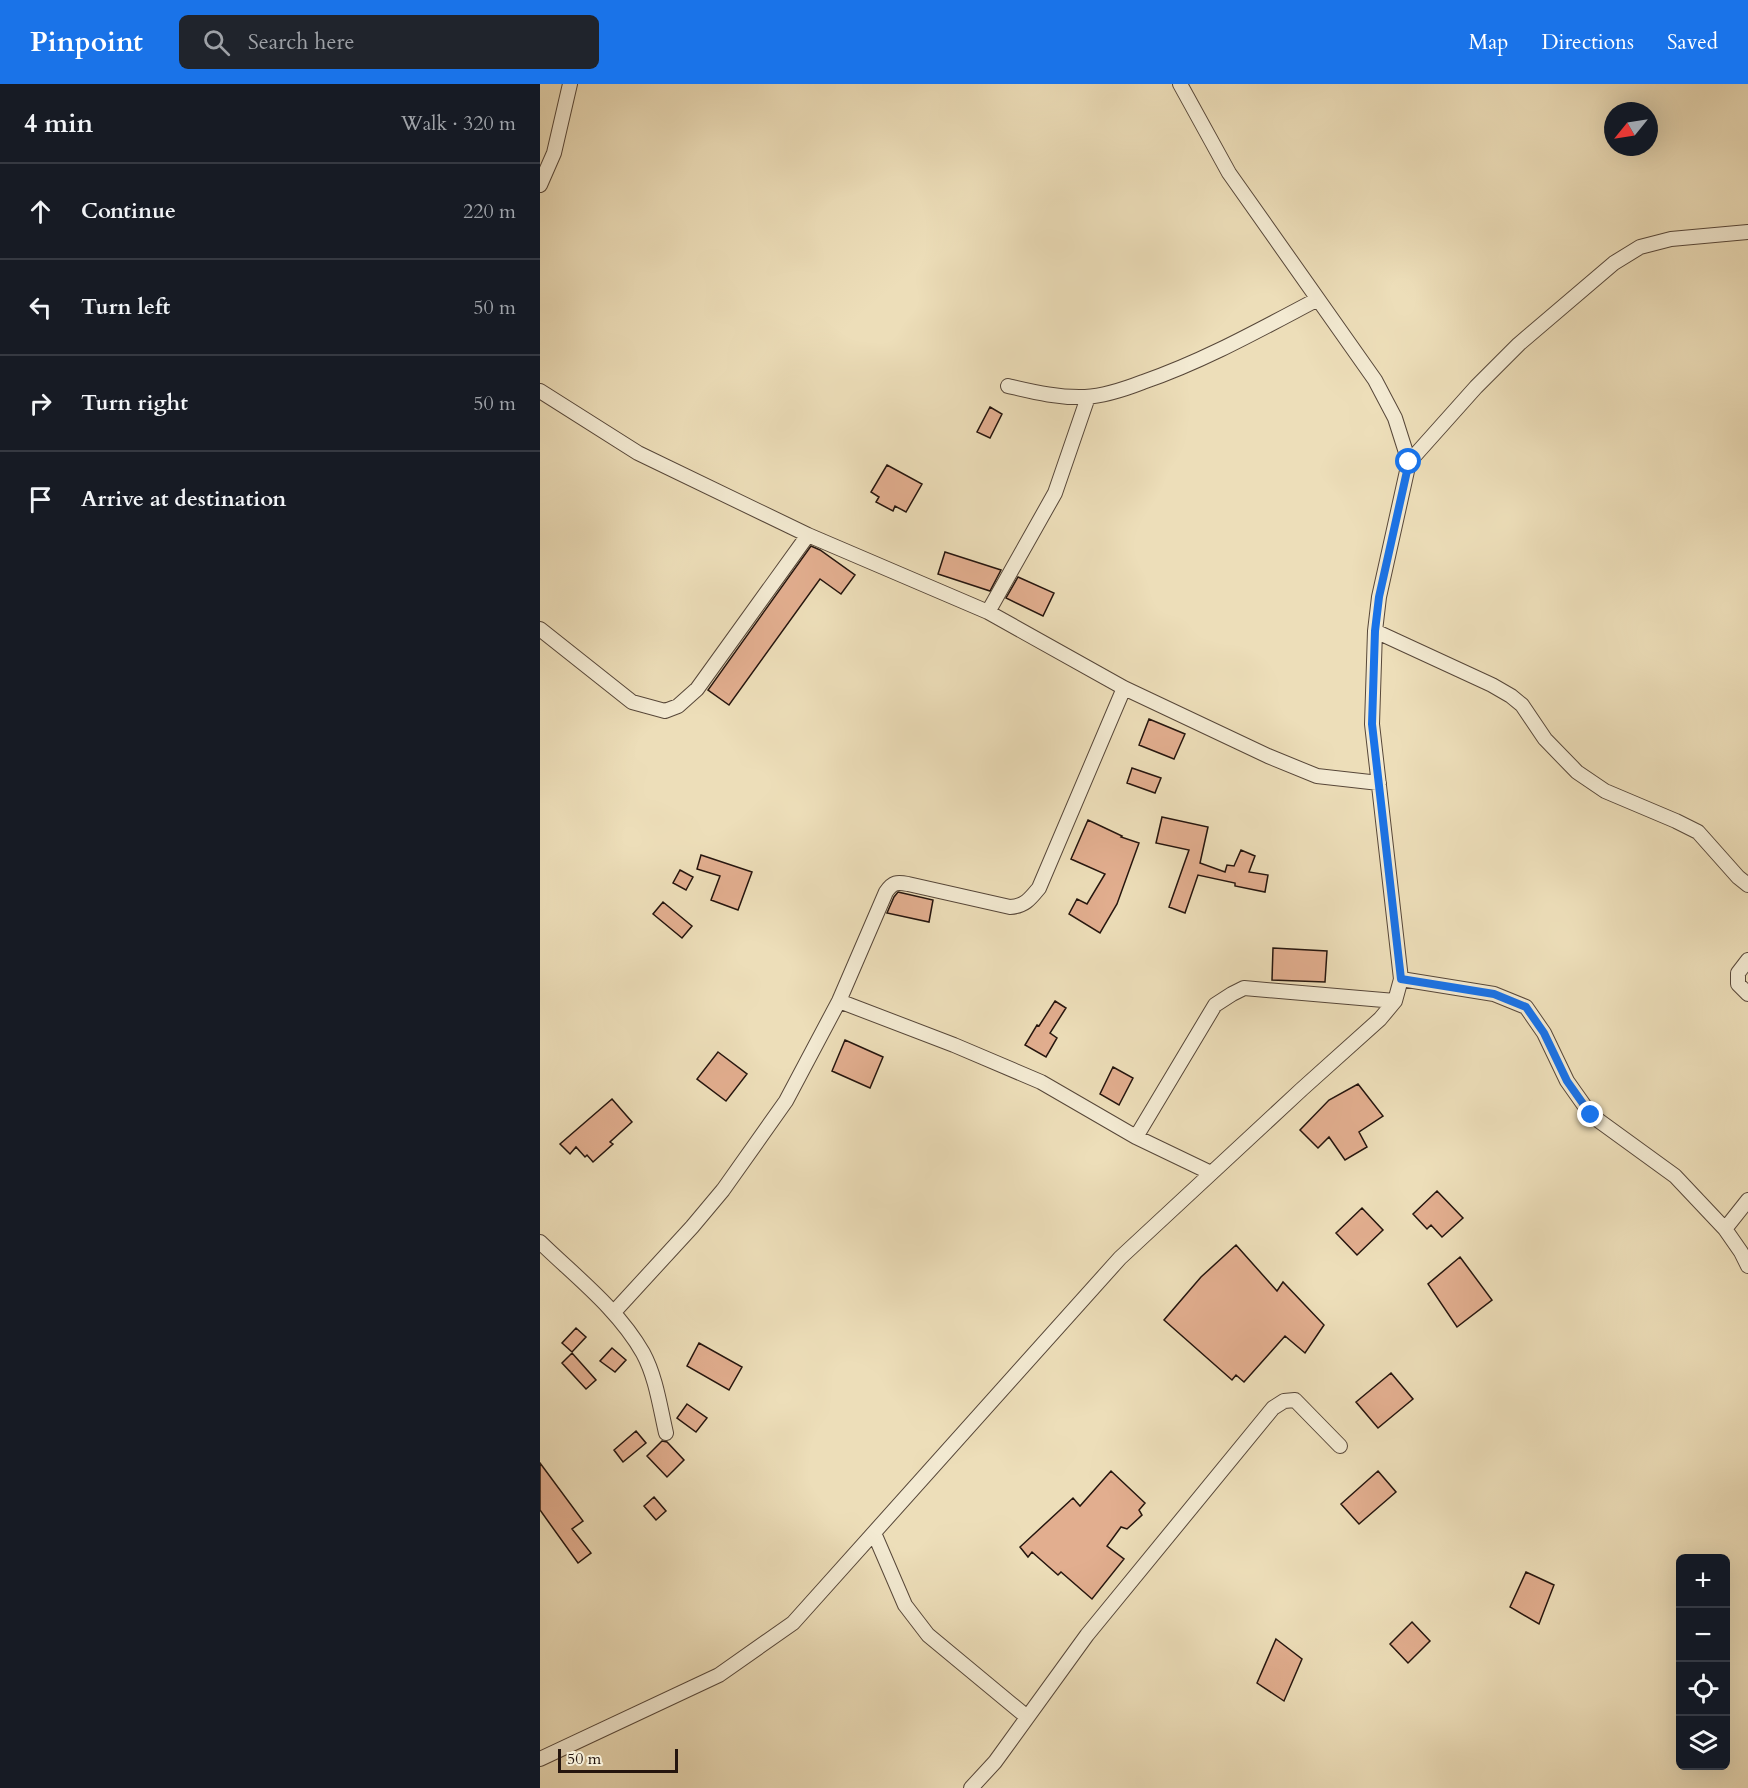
<!DOCTYPE html>
<meta charset="utf-8">
<style>
body{margin:0;font-family:Cardo,serif;background:#20242c;color:#f1f3f6}
.controls{position:absolute;right:18px;bottom:18px;display:grid;overflow:hidden;border-radius:9px;box-shadow:0 6px 24px #0002}
.controls button{width:54px;height:54px;display:grid;place-items:center;padding:0;border:0;border-bottom:2px solid #363941;background:#171b24;color:#f1f3f6;font:30px sans-serif}
.compass{position:absolute;left:1064px;top:18px;width:54px;height:54px;border-radius:50%;background:#171b24;box-shadow:0 6px 24px #0002;rotate:240deg}
.scale{position:absolute;left:18px;bottom:15px;width:120px;box-sizing:border-box;padding-left:6px;border:3px solid #25150e;border-top:0;font-size:16px;line-height:21px;white-space:nowrap;color:#25150e;-webkit-text-stroke:4px #f3ead2;paint-order:stroke}
.stop{position:absolute;width:18px;height:18px;margin:-14px;border:4px solid #1a73e8;border-radius:50%;background:#fff}
.stop.end{background:#1a73e8;border-color:#fff;box-shadow:0 2px 6px #0008}
.list{margin:0;padding:0;list-style:none}
h2{display:flex;justify-content:space-between;align-items:center;height:78px;margin:0;padding:0 24px;font-size:26px}
h2 small{font-size:20px;font-weight:400;color:#9ea1a6}
.list li{display:grid;grid-template-columns:39px 1fr auto;gap:18px;align-items:center;box-sizing:border-box;height:96px;padding:0 24px;border-top:2px solid #363941}
.list b{display:block;font-size:22px;white-space:nowrap}
.list em{font-size:20px;font-style:normal;color:#9ea1a6}
.icon{flex:none;width:33px;height:33px;fill:none;stroke:currentColor;stroke-width:2;stroke-linecap:round;stroke-linejoin:round}
.map{position:relative;flex:none;width:1208px;height:1704px;overflow:hidden}
header{display:flex;align-items:center;gap:36px;box-sizing:border-box;height:84px;padding:0 30px;background:#1a73e8;color:#fff}
header strong{font-size:28px}
nav{display:flex;gap:33px;margin-inline-start:auto;font-size:21px}
.search{width:420px;height:54px;background:#20242c;display:flex;align-items:center;gap:15px;box-sizing:border-box;padding:0 21px;border-radius:9px;color:#9ea1a6;font-size:22px}
main{display:flex}
aside{flex:1;background:#171b24}
.map>svg:first-child{display:block}
</style>
<header>
<strong>Pinpoint</strong>
<div class="search"><svg class="icon" aria-label="search" viewBox="0 0 24 24"><circle cx="10" cy="10" r="6"/><path d="M15 15l6 6"/></svg>Search here</div>
<nav><a>Map</a><a>Directions</a><a>Saved</a></nav>
</header>
<main>
<aside>
<h2>4 min<small>Walk · 320 m</small></h2>
<ul class="list">
<li><svg class="icon" aria-label="ahead" viewBox="0 0 24 24"><path d="M12 20V5M6 11l6-6 6 6"/></svg><div><b>Continue</b></div><em>220 m</em></li>
<li><svg class="icon" aria-label="left" viewBox="0 0 24 24"><path d="M17 20v-9H6M10 6l-5 5 5 5"/></svg><div><b>Turn left</b></div><em>50 m</em></li>
<li><svg class="icon" aria-label="right" viewBox="0 0 24 24"><path d="M7 20v-9h11M14 6l5 5-5 5"/></svg><div><b>Turn right</b></div><em>50 m</em></li>
<li><svg class="icon" aria-label="arrive" viewBox="0 0 24 24"><path d="M6 21V4h12l-3 4 3 4H6"/></svg><div><b>Arrive at destination</b></div></li>
</ul>
</aside>
<div class="map">
<svg width="1208" height="1704" viewBox="0 0 1208 1704">
<rect width="100%" height="100%" fill="#eddeb9"/>
<filter id="stains"><feTurbulence type="fractalNoise" baseFrequency=".00333" numOctaves="4"/><feColorMatrix values="0 0 0 0 .2 0 0 0 0 .09 0 0 0 0 .02 0 0 0 .5 -.17"/></filter>
<radialGradient id="worn" r=".72"><stop offset=".6" stop-color="#630" stop-opacity="0"/><stop offset="1" stop-color="#630" stop-opacity=".3"/></radialGradient>
<path fill="#e2ae8f" stroke="#25150e" stroke-width="1.5" d="M450,323L462,330L450,354L437,348Z
M347,381L382,400L366,428L355,422L353,427L336,418L339,413L331,408Z
M271,462L280,466L315,491L301,510L280,495L189,621L168,606Z
M405,468L461,486L450,507L398,490Z
M478,493L514,509L503,532L466,514Z
M609,635L645,650L634,675L599,661Z
M592,684L621,694L615,709L587,699Z
M622,733L668,743L660,779L685,788L687,781L694,782L701,766L715,772L709,788L728,791L725,808L695,802V799L658,791L645,829L629,823L649,766L616,759Z
M548,736L582,752L581,753L599,759L577,820L560,849L529,830L537,815L547,820L565,790L531,775Z
M161,771L212,788L198,826L171,816L180,792L157,785Z
M140,786L153,793L146,806L133,799Z
M358,808L393,816L389,838L347,829L354,813Z
M123,818L152,842L142,854L113,830Z
M733,864L787,867L785,898L732,896Z
M515,917L526,924L510,949L517,954L506,973L485,961L497,941L499,942Z
M305,956L343,973L330,1004L292,987Z
M178,968L207,990L186,1017L157,995Z
M573,983L593,994L579,1021L560,1010Z
M818,1000L843,1032L819,1048L827,1063L805,1076L789,1053L778,1064L760,1046L789,1016Z
M72,1015L92,1038L70,1058L73,1060L53,1078L47,1071L45,1073L36,1063L30,1070L20,1060Z
M897,1107L923,1134L902,1153L891,1141L887,1145L873,1130Z
M822,1124L843,1146L817,1171L796,1149Z
M696,1161L737,1207L743,1198L784,1241L765,1269L745,1252L704,1298L696,1291L692,1296L624,1236L661,1193Z
M920,1173L952,1216L917,1243L888,1200Z
M36,1244L46,1253L32,1268L22,1259Z
M159,1259L202,1283L189,1306L147,1282Z
M72,1264L86,1276L75,1288L60,1277Z
M32,1269L56,1296L46,1305L22,1279Z
M851,1289L873,1315L838,1344L816,1318Z
M147,1320L167,1334L156,1348L137,1334Z
M96,1347L106,1359L83,1378L74,1366Z
M122,1357L127,1358L144,1376L127,1393L107,1372Z
M0,1379L43,1437L32,1445L51,1469L38,1479L0,1426Z
M571,1387L605,1419L599,1426L602,1431L587,1445L581,1443L567,1462L584,1475L552,1515L521,1488L518,1491L492,1468L488,1473L480,1463L533,1414L540,1422Z
M838,1387L856,1408L819,1440L801,1420Z
M114,1413L126,1427L116,1436L104,1422Z
M986,1488L1014,1501L999,1540L970,1523Z
M872,1538L890,1557L868,1579L850,1560Z
M736,1555L762,1575L744,1617L717,1599Z"/>
<g fill="none" stroke-linecap="round" stroke-linejoin="round">
<defs>
<path id="street" d="M0,101L14,69L30,0
M468,302C494,308 518,314 545,313C564,312 585,305 603,298C664,277 721,245 778,215
M0,307L98,369L268,451L448,528L584,604L728,672L777,692L839,699
M869,378L936,303L979,260L1074,179L1100,163L1131,155L1208,148
M448,528L515,409L548,313
M0,545L92,618L125,627L138,622L157,605L268,451
M835,547L952,601L971,612L982,621L1005,655L1037,688L1065,707L1136,737L1158,748L1198,793L1208,801
M1208,876L1198,889V900L1208,910
M861,895L954,910L986,923L1004,949L1027,997L1051,1031L1135,1092L1185,1145L1201,1168L1208,1182
M299,917L414,961L501,998L596,1053L671,1089
M596,1053L675,921L692,910L704,904L855,917
M1185,1145L1208,1116
M0,1158C36,1193 78,1225 103,1269C116,1293 120,1323 126,1349
M74,1228L152,1143L183,1106L246,1017L299,917L346,808C353,798 357,798 368,800L470,823C485,822 490,815 499,804L584,604
M334,1449L365,1521L388,1551L487,1633
M0,1675L179,1591L253,1539L580,1174L762,1005L840,935L855,917L861,895L832,640L835,547L839,513L869,378L855,334L835,296L689,89L640,0
M431,1704L455,1678L547,1551L733,1324L744,1317L755,1316L800,1362"/>
</defs>
<use href="#street" stroke="#574739" stroke-width="16"/>
<use href="#street" stroke="#f3ead2" stroke-width="14"/>
</g>
<g fill="none" stroke-linecap="round" stroke-linejoin="round">
<path stroke="#1a73e8" stroke-width="8" d="M869,378L839,513L835,547L832,640L861,895L954,910L986,923L1004,949L1027,997L1051,1031"/>
</g>
<rect width="100%" height="100%" filter="url(#stains)"/>
<rect width="100%" height="100%" fill="url(#worn)"/>
</svg>
<div class="controls">
<button>+</button>
<button>−</button>
<button><svg class="icon" aria-label="locate" viewBox="0 0 24 24"><circle cx="12" cy="12" r="6"/><path d="M12 2v4M12 18v4M2 12h4M18 12h4"/></svg></button>
<button><svg class="icon" aria-label="layers" viewBox="0 0 24 24"><path d="M12 4l9 5-9 5-9-5zM3 14l9 5 9-5"/></svg></button>
</div>
<svg class="compass" viewBox="-18 -18 36 36"><path d="M0-13l5 13h-10z" fill="#e53935"/><path d="M0 13l5-13h-10z" fill="#9ea1a6"/></svg>
<div class="scale">50 m</div>
<div class="stop" style="left:869px;top:378px"></div>
<div class="stop end" style="left:1051px;top:1031px"></div>
</div>
</main>
